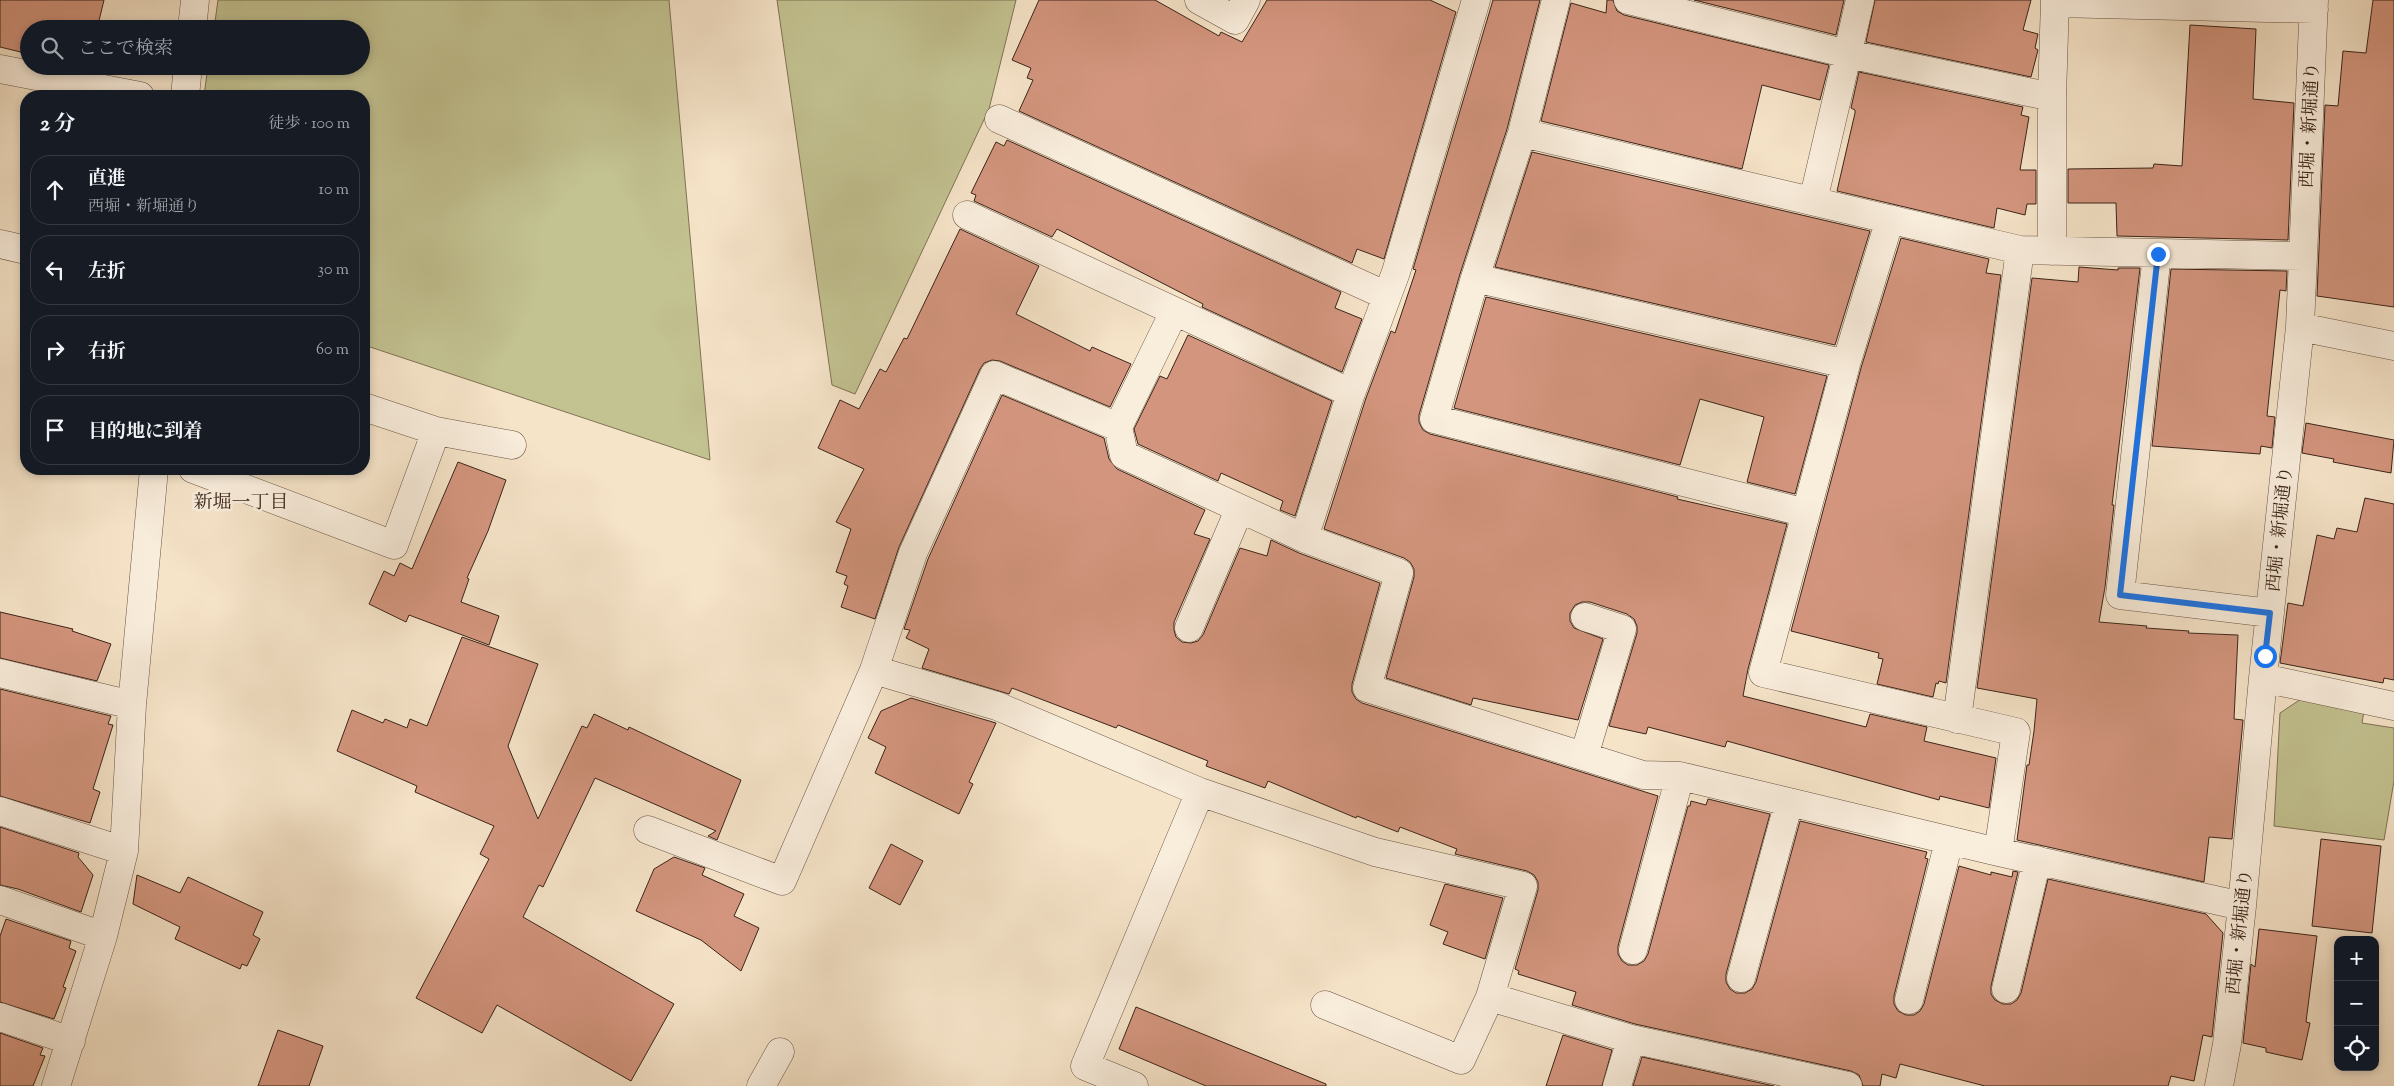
<!DOCTYPE html>
<html lang="ja">
<meta charset="utf-8">
<style>
body{margin:0;font-family:"Sorts Mill Goudy","Noto Serif JP",serif;background:#20242c;color:#f1f3f6}
.controls{position:absolute;right:15px;bottom:15px;display:grid;overflow:hidden;border-radius:10px;box-shadow:0 2px 8px #0003}
.controls button{width:45px;height:45px;display:grid;place-items:center;padding:0;border:0;border-bottom:1px solid #363941;background:#171b24;color:#f1f3f6;font:25px sans-serif}
.stop{position:absolute;width:15px;height:15px;margin:-11px;border:4px solid #1a73e8;border-radius:50%;background:#fff}
.stop.end{background:#1a73e8;border-color:#fff;box-shadow:0 1px 5px #0008}
.list{margin:0;padding:0;list-style:none}
h2{display:flex;justify-content:space-between;align-items:center;height:65px;margin:0;padding:0 20px;font-size:21px}
h2 small{font-size:16px;font-weight:400;color:#9ea1a6}
.list li{display:grid;grid-template-columns:32px 1fr auto;gap:15px;align-items:center;box-sizing:border-box;height:70px;margin:0 10px 10px;padding:0 10px;border:1px solid #363941;border-radius:20px}
.list b{display:block;font-size:19px;white-space:nowrap}
.list p{margin:0;font-size:16px;white-space:nowrap;color:#9ea1a6}
.list em{font-size:16px;font-style:normal;color:#9ea1a6}
.icon{flex:none;width:28px;height:28px;fill:none;stroke:currentColor;stroke-width:2;stroke-linecap:round;stroke-linejoin:round}
.map{position:relative;flex:none;width:2394px;height:1086px;overflow:hidden}
.search{position:absolute;background:#171b24;box-shadow:0 2px 8px #0003;left:20px;top:20px;width:350px;height:55px;display:flex;align-items:center;gap:12px;box-sizing:border-box;padding:0 18px;border-radius:28px;color:#9ea1a6;font-size:19px}
.panel{position:absolute;background:#171b24;box-shadow:0 2px 8px #0003;left:20px;top:90px;width:350px;height:385px;border-radius:20px}
.map>svg:first-child{display:block}
</style>
<div class="map">
<svg width="2394" height="1086" viewBox="0 0 2394 1086">
<rect width="100%" height="100%" fill="#f6e4c9"/>
<filter id="stains"><feTurbulence type="fractalNoise" baseFrequency=".004" numOctaves="4"/><feColorMatrix values="0 0 0 0 .2 0 0 0 0 .09 0 0 0 0 .02 0 0 0 .5 -.17"/></filter>
<radialGradient id="worn" r=".72"><stop offset=".6" stop-color="#630" stop-opacity="0"/><stop offset="1" stop-color="#630" stop-opacity=".3"/></radialGradient>
<path fill="#c3c291" stroke="#7f7354" d="M218,0H669L710,460L364,345V96H204L208,66H361V29H214Z
M777,0H1016L989,109L855,394L832,385Z
M2304,697L2364,711L2362,723L2394,728V781L2384,840L2274,826L2280,713Z"/>
<path fill="#d3957e" stroke="#3b2418" d="M0,0H104L97,29H29V54L0,47Z
M1039,0H1155L1219,36L1221,32L1242,42L1267,0H1430L1456,12L1384,259L1357,249L1352,263L1019,111L1033,80L1027,78L1031,68L1012,60Z
M1493,0H1540L1507,129L1460,274L1419,415V422L1423,430L1430,434L1678,497L1677,499L1787,524L1748,669L1743,696L1866,727L1870,714L1927,727L1924,741L1996,758L1989,808L1940,796L1939,800L1727,741L1725,747L1648,727L1646,734L1609,726L1637,633V626L1634,619L1627,614L1590,602H1582L1575,605L1570,613V621L1574,628L1603,639L1578,720L1473,698L1471,705L1386,678L1414,577V569L1410,562L1404,558L1324,529L1366,398L1391,331L1395,333L1416,270L1413,269Z
M1607,0H1613L1617,11L1624,15L1829,65L1820,100L1762,85L1742,169L1541,121L1571,3L1606,13Z
M1694,0H1844L1836,35Z
M1875,0H2031L2023,30L2038,34L2035,48L2038,50L2031,77L1866,42Z
M2373,0H2394V307L2317,296L2325,105L2338,106L2343,51L2366,53Z
M2190,25L2256,29L2253,99L2294,103L2288,240L2117,236L2116,203H2068V169L2153,168L2154,164L2182,166Z
M1859,72L2023,107L2021,115L2029,117L2020,170H2036V204H2027L2025,215L1997,208L1994,228L1837,191L1855,113V110L1851,108Z
M1007,140L1341,292L1335,308L1362,319L1342,372L1202,307L1203,304L1057,229L1052,237L974,201L976,195L971,193L996,142L1004,146Z
M1532,152L1870,231L1835,345L1495,267Z
M960,229L1039,266L1016,314L1090,351L1092,347L1131,364L1110,407L1000,361L992,360L984,363L980,369L899,547L875,619L841,607L848,586L844,584L847,576L836,572L851,529L836,522L864,469L818,448L840,400L859,409L880,369L886,372L904,338L907,339Z
M1901,238L1989,259L1986,273L2001,275L1946,683L1939,681L1938,684L1936,683L1933,697L1877,684L1883,659L1878,658L1879,653L1791,631L1861,368Z
M2079,267L2118,270V268H2140L2112,505H2114L2105,587L2099,622L2147,626L2146,628L2189,631L2188,633L2238,635L2234,719L2243,720L2232,839L2209,837L2204,882L2017,840L2027,765H2029L2034,731L2037,699L1977,688L2032,278L2078,282Z
M2171,269L2287,271L2286,291L2280,290L2267,416L2275,417L2272,448L2261,446L2260,454L2152,446Z
M1486,297L1827,376L1795,494L1747,482L1764,417L1700,399L1680,465L1454,408Z
M1188,335L1332,401L1295,516L1280,510L1283,501L1221,473L1218,481L1138,444L1134,429L1160,376L1167,379Z
M1002,395L1104,438L1109,459L1117,469L1205,510L1194,534L1210,539L1174,622V630L1176,637L1182,642L1191,643L1198,641L1203,635L1240,548L1267,556L1271,540L1299,553L1380,583L1352,684V692L1356,699L1362,703L1658,796L1618,946V954L1622,961L1628,965H1637L1644,961L1648,954L1688,806H1690L1691,801L1706,805L1708,799L1770,814L1726,974V982L1730,989L1736,993H1745L1752,989L1756,982L1800,821L1927,852L1925,858L1928,859L1894,996V1004L1898,1011L1906,1015H1914L1920,1011L1924,1004L1959,866L1991,875V872L2012,877L2013,871L2018,872L1991,986V994L1995,1000L2003,1004H2011L2017,1000L2021,993L2048,879L2206,914L2223,933L2212,1037L2203,1035L2194,1081L2171,1076L2168,1086H1985L1900,1064L1896,1078L1882,1074L1880,1086H1863L1859,1075L1851,1071L1635,1024L1572,1005L1576,992L1518,974L1519,971L1515,969L1538,890V882L1534,875L1527,871L1455,854L1457,849L1400,827L1398,832L1357,816L1356,818L1268,781L1265,788L1206,766L1208,761L1118,725L1116,728L1012,688L1009,694L922,668L929,649L906,638L910,630L904,629L928,559Z
M2306,423L2394,440L2391,473L2333,462L2334,459L2302,453Z
M458,462L506,480L488,531L467,578L469,579L461,602L499,616L489,645L409,615L406,622L369,604L384,571L394,576L400,563L412,569Z
M2365,498L2394,504V680L2384,678L2383,683L2280,663L2288,603L2303,606L2317,535L2334,539L2337,528L2357,532Z
M0,612L73,629L72,631L111,644L97,681L0,658Z
M462,637L538,664L508,746L538,819L582,726L587,728L594,714L628,730L629,727L741,780L717,840L708,836L716,831L595,778L543,887L539,885L523,917L674,1004L631,1081L497,1005L482,1033L416,998L489,859L480,854L494,826L415,792L417,786L337,751L352,710L383,723L385,719L407,728L410,719L427,726Z
M0,689L111,716L108,724L113,725L93,789L100,792L90,823L0,796Z
M911,698L996,723L969,782L973,784L959,814L875,773L886,747L868,738L881,711Z
M0,827L79,853L78,857L93,875L81,912L18,889L0,885Z
M2321,839L2381,846L2372,933L2312,926Z
M891,844L923,861L900,905L869,888Z
M674,857L705,868L702,875L744,894L734,916L759,928L741,971L701,940L636,911L654,869Z
M137,875L180,893L188,877L263,912L253,935L260,939L247,966L242,964L240,969L175,939L180,927L133,904Z
M1445,884L1503,898L1485,959L1443,944L1448,932L1430,925Z
M6,919L71,941L69,948L76,951L63,987L66,988L54,1019L0,1002V936Z
M2259,929L2317,936L2306,1022L2310,1023L2302,1060L2266,1052V1048L2243,1043L2251,964L2255,967Z
M1136,1007L1326,1084V1086H1206L1119,1049Z
M278,1030L323,1046L309,1086H258Z
M0,1033L43,1048L40,1055L45,1056L33,1086H0Z
M1563,1035L1612,1050L1602,1086H1546Z
M1642,1057L1774,1086H1633Z"/>
<g fill="none" stroke-linecap="round" stroke-linejoin="round">
<defs>
<path id="minor" d="M1199,0L1235,20L1246,0
M1556,0L1522,133L1475,278L1434,419L1806,513
M1628,0L1848,54L2052,97
M2055,3L2314,9
M192,29L195,0
M0,69L140,96
M185,96L188,66
M999,119L1387,296
M1522,133L2020,250L2302,256
M1813,201L1860,0
M967,215L1351,393
M1890,219L1846,364L1763,673L2016,732L1998,852
M0,244L26,250
M2052,251V97L2055,0
M2157,254L2120,595L2270,613
M1475,278L1846,364
M1174,312L1118,427L1124,455L1304,538L1399,573L1367,688L1643,775L1680,776L1998,852L2242,906
M2300,327L2394,346
M364,407L436,431L512,445
M193,469L394,545L436,431
M1304,538L1351,393L1396,272L1476,0
M1189,628L1239,510
M874,670L997,706L1200,792L1375,852L1523,886L1490,997L1631,1039L1848,1086
M0,673L132,705
M2263,678L2394,706
M1957,719L2020,250
M1584,756L1622,629L1585,617
M0,811L124,851
M648,830L782,881L874,670L913,553L994,375L1118,427
M0,900L103,936
M1633,950L1680,776
M1741,978L1789,802
M2006,989L2037,860
M1909,1000L1949,841
M1325,1005L1461,1060L1490,997
M0,1017L71,1041
M56,1086L103,936L124,851L132,705L154,469
M761,1086L780,1052
M1134,1086L1085,1066L1200,792
M1617,1086L1631,1039
M2219,1086L2227,1044L2242,906L2263,678L2300,327L2314,0"/>
</defs>
<use href="#minor" stroke="#6a5444" stroke-width="29"/>
<use href="#minor" stroke="#f9eddc" stroke-width="28"/>
</g>
<g fill="none" stroke-linecap="round" stroke-linejoin="round">
<path stroke="#1a73e8" stroke-width="6" d="M2158,254L2120,595L2270,613L2265,656"/>
</g>
<g text-anchor="middle" stroke-width="5" stroke-linejoin="round" paint-order="stroke">
<g font-size="18" fill="#3b2418" stroke="#f9eddc">
<text transform="translate(2309 125) rotate(-87)" y="6">西堀・新堀通り</text>
<text transform="translate(2279 529) rotate(-84)" y="6">西堀・新堀通り</text>
<text transform="translate(2239 932) rotate(-84)" y="6">西堀・新堀通り</text>
</g>
<g font-size="19" fill="#3b2418" stroke="#f9eddc">
<text x="241" y="508">新堀一丁目</text>
</g>
</g>
<rect width="100%" height="100%" filter="url(#stains)"/>
<rect width="100%" height="100%" fill="url(#worn)"/>
</svg>
<div class="controls">
<button>+</button>
<button>−</button>
<button><svg class="icon" aria-label="locate" viewBox="0 0 24 24"><circle cx="12" cy="12" r="6"/><path d="M12 2v4M12 18v4M2 12h4M18 12h4"/></svg></button>
</div>
<div class="stop" style="left:2265px;top:656px"></div>
<div class="stop end" style="left:2158px;top:254px"></div>
<div class="search"><svg class="icon" aria-label="search" viewBox="0 0 24 24"><circle cx="10" cy="10" r="6"/><path d="M15 15l6 6"/></svg>ここで検索</div>
<section class="panel">
<h2>2 分<small>徒歩 · 100 m</small></h2>
<ul class="list">
<li><svg class="icon" aria-label="ahead" viewBox="0 0 24 24"><path d="M12 20V5M6 11l6-6 6 6"/></svg><div><b>直進</b><p>西堀・新堀通り</p></div><em>10 m</em></li>
<li><svg class="icon" aria-label="left" viewBox="0 0 24 24"><path d="M17 20v-9H6M10 6l-5 5 5 5"/></svg><div><b>左折</b></div><em>30 m</em></li>
<li><svg class="icon" aria-label="right" viewBox="0 0 24 24"><path d="M7 20v-9h11M14 6l5 5-5 5"/></svg><div><b>右折</b></div><em>60 m</em></li>
<li><svg class="icon" aria-label="arrive" viewBox="0 0 24 24"><path d="M6 21V4h12l-3 4 3 4H6"/></svg><div><b>目的地に到着</b></div></li>
</ul>
</section>
</div>
